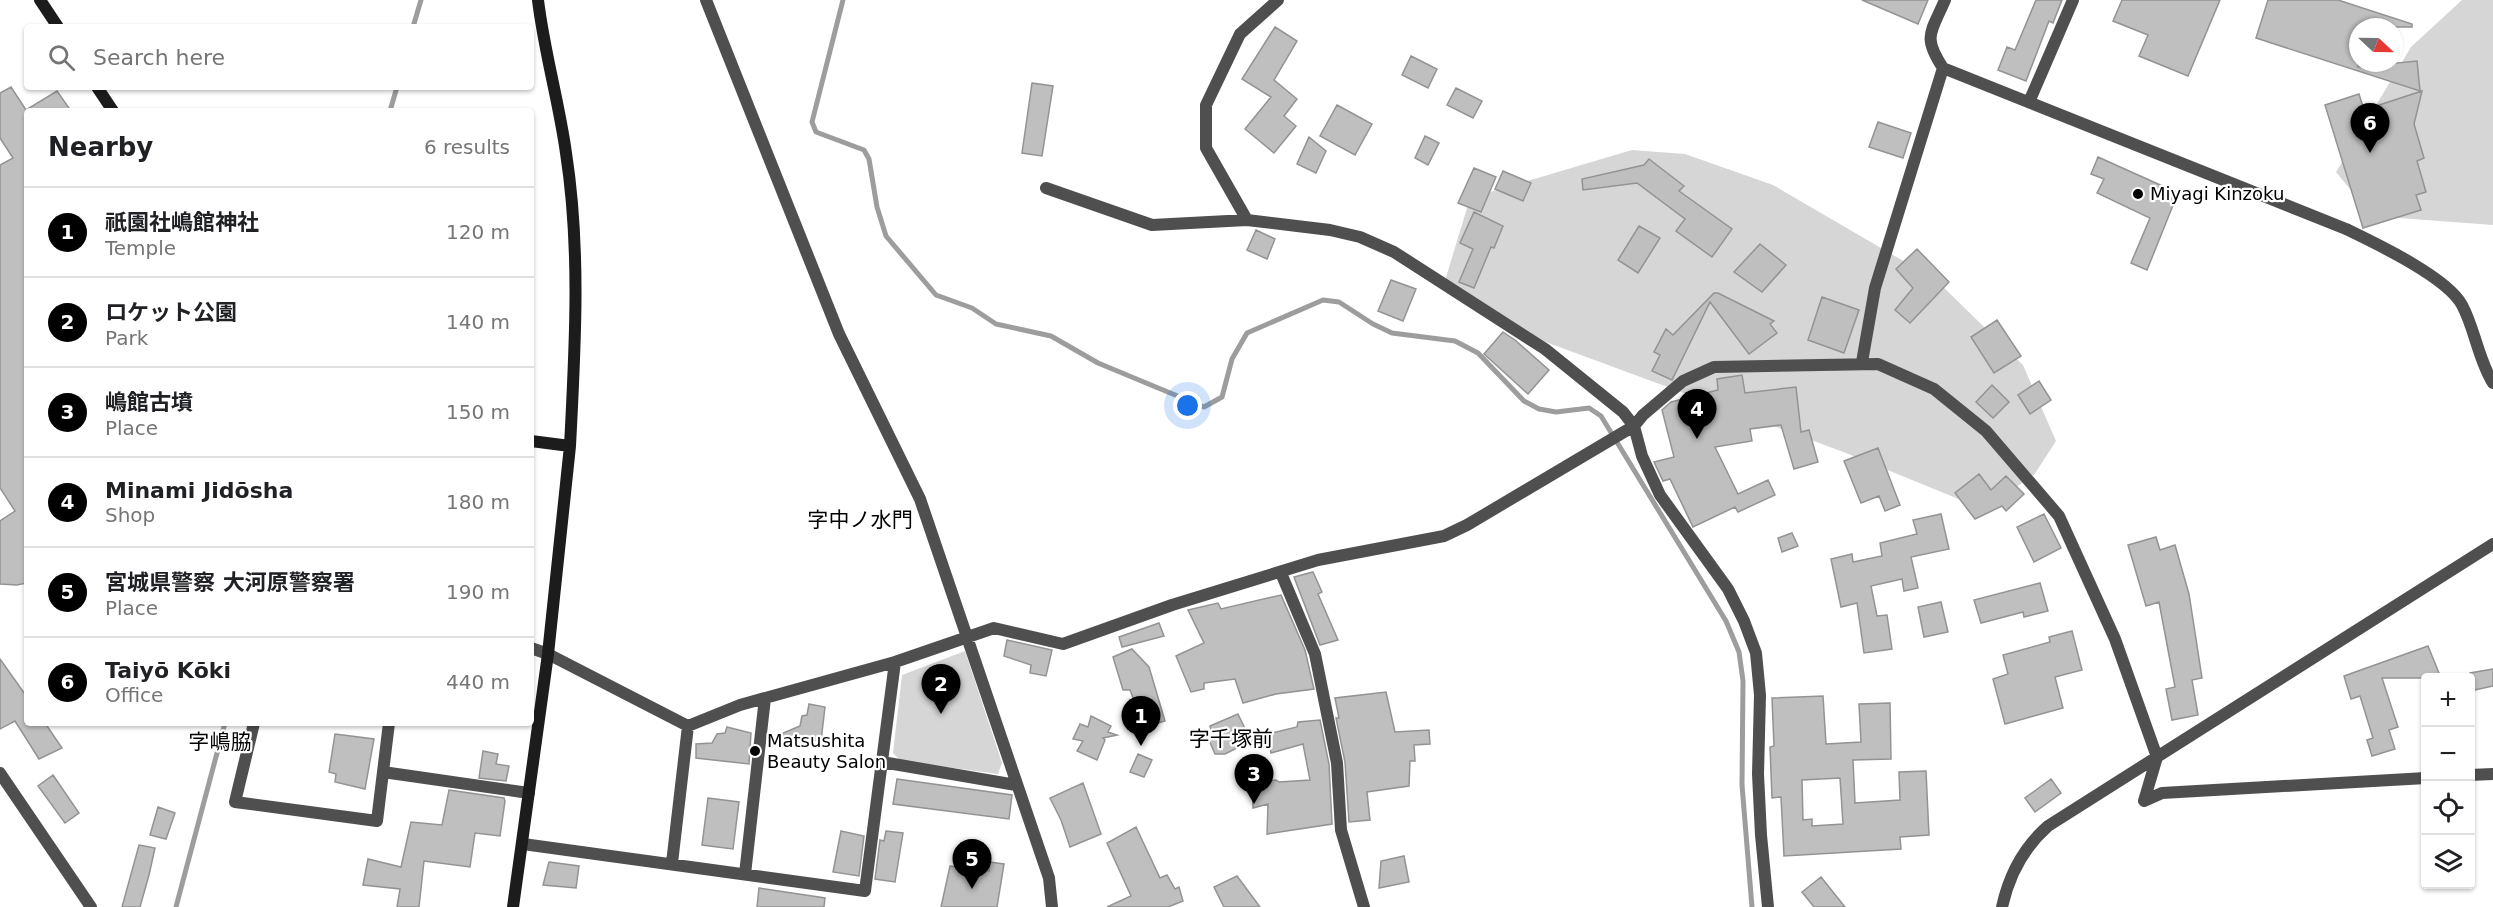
<!DOCTYPE html>
<meta charset="utf-8">
<style>
body{margin:0;font-family:"DejaVu Sans","Noto Sans JP",sans-serif;background:#f2f2f2;color:#202124}
.controls{position:absolute;right:18px;bottom:18px;display:grid;overflow:hidden;border-radius:6px;box-shadow:0 2px 4px #0004}
.controls button{width:54px;height:54px;display:grid;place-items:center;padding:0;border:0;border-bottom:2px solid #e0e0e0;background:#fff;color:#202124;font:30px sans-serif}
.compass{position:absolute;left:2349px;top:18px;width:54px;height:54px;border-radius:50%;background:#fff;box-shadow:0 2px 4px #0004;rotate:112deg}
.you{position:absolute;left:1188px;top:406px;width:21px;height:21px;margin:-15px;border:4px solid #fff;border-radius:50%;background:#1a73e8;box-shadow:0 0 0 9px #1a73e833}
.badge{display:grid;place-items:center;width:39px;height:39px;border-radius:50%;background:#000;color:#fff;font-size:20px;font-weight:700}
.pin{position:absolute;translate:-50% -50px;filter:drop-shadow(0 2px 3px #0008)}
.pin::after{content:'';position:absolute;top:32px;width:21px;height:18px;background:inherit;clip-path:polygon(0 0,100% 0,50% 100%)}
.list{margin:0;padding:0;list-style:none}
h2{display:flex;justify-content:space-between;align-items:center;height:78px;margin:0;padding:0 24px;font-size:26px}
h2 small{font-size:20px;font-weight:400;color:#757577}
.list li{display:grid;grid-template-columns:39px 1fr auto;gap:18px;align-items:center;box-sizing:border-box;height:90px;padding:0 24px;border-top:2px solid #e0e0e0}
.list b{display:block;font-size:22px;white-space:nowrap}
.list p{margin:0;font-size:20px;white-space:nowrap;color:#757577}
.list em{font-size:20px;font-style:normal;color:#757577}
.icon{flex:none;width:33px;height:33px;fill:none;stroke:currentColor;stroke-width:2;stroke-linecap:round;stroke-linejoin:round}
.map{position:relative;flex:none;width:2493px;height:907px;overflow:hidden}
.search{position:absolute;background:#fff;box-shadow:0 2px 4px #0004;left:24px;top:24px;width:510px;height:66px;display:flex;align-items:center;gap:15px;box-sizing:border-box;padding:0 21px;border-radius:6px;color:#757577;font-size:22px}
.panel{position:absolute;background:#fff;box-shadow:0 2px 4px #0004;left:24px;top:108px;width:510px;height:618px;border-radius:6px}
.map>svg:first-child{display:block}
</style>
<div class="map">
<svg width="2493" height="907" viewBox="0 0 2493 907">
<rect width="100%" height="100%" fill="#fff"/>
<path fill="#d6d6d6" d="M2462,0H2493V225L2372,216L2336,172L2411,47Z
M1632,150L1685,154L1773,185L1936,280L2023,365L2056,441L2034,475L1983,509L1846,453L1543,341L1444,284L1470,198Z
M965,651L1002,763L998,774L901,761L893,753L902,675Z"/>
<g fill="none" stroke-linecap="round" stroke-linejoin="round">
<path stroke="#9d9d9d" stroke-width="5" d="M843,0L812,122L816,132L864,150L869,159L877,207L886,236L936,295L972,308L996,324L1051,336L1098,363L1204,407L1222,397L1232,359L1247,333L1323,300L1339,302L1373,324L1392,333L1455,341L1478,353L1524,401L1539,409L1556,412L1589,408L1601,416L1726,621L1739,652L1743,681L1742,785L1752,907
M413,27L421,0
M390,111L397,87
M176,907L225,723"/>
</g>
<path fill="#bfbfbf" stroke="#939393" stroke-width="1.5" fill-rule="evenodd" d="M1862,0H1928L1918,24Z
M2036,0H2062L2053,23L2049,21L2026,81L1998,70L2007,47L2015,50Z
M2122,0H2220L2188,76L2139,56L2148,35L2113,21Z
M2268,0H2338L2412,24V27H2358V67L2417,61L2420,91L2256,38Z
M1275,27L1297,41L1274,80L1297,99L1284,116L1296,126L1274,153L1245,129L1271,97L1242,79Z
M1411,56L1437,69L1428,88L1402,75Z
M1032,83L1053,86L1042,156L1022,153Z
M11,87L26,110L57,91L71,111H27V583L17,585L0,584V521L15,511L0,488V165L13,158L0,138V93Z
M1456,88L1482,101L1473,118L1447,105Z
M2422,91L2414,124L2424,158L2417,161L2426,192L2416,195L2421,210L2363,228L2325,105L2359,94L2364,110Z
M1337,105L1372,124L1355,155L1320,136Z
M1878,122L1911,133L1903,158L1869,147Z
M1425,136L1439,143L1428,165L1415,158Z
M1309,137L1326,151L1316,173L1297,164Z
M2098,157L2178,193L2147,270L2131,263L2150,218L2097,193L2104,179L2091,174Z
M1649,159L1684,186L1679,191L1732,229L1712,257L1676,231L1685,219L1637,183L1583,190L1582,179L1644,165Z
M1474,168L1496,177L1481,212L1458,203Z
M1503,171L1531,183L1523,201L1495,189Z
M1474,212L1503,226L1494,248L1491,247L1474,288L1459,282L1473,249L1460,243Z
M1639,226L1660,238L1638,273L1618,260Z
M1256,230L1275,239L1267,259L1247,250Z
M1760,244L1786,265L1762,292L1734,272Z
M1917,249L1949,282L1910,323L1895,310L1913,288L1896,269Z
M1391,280L1416,289L1403,321L1378,311Z
M1714,293H1718L1774,321L1770,324L1777,333L1749,354L1710,302L1672,380L1652,371L1660,355L1654,352L1666,329L1673,335Z
M1822,297L1859,310L1844,353L1808,340Z
M1997,320L2021,356L1994,373L1971,337Z
M1503,332L1515,340L1549,370L1528,394L1484,354Z
M1742,375L1745,393L1796,387L1801,432L1809,430L1818,462L1794,469L1781,425L1750,429L1752,441L1715,447L1738,494L1768,480L1775,495L1738,512L1735,507L1693,527L1670,479L1663,481L1654,462L1674,457L1662,410L1671,402L1718,390L1717,379Z
M2039,381L2051,400L2030,414L2018,395Z
M1992,385L2009,402L1993,418L1976,402Z
M1878,448L1900,505L1885,511L1879,496L1861,503L1844,461Z
M1979,474L1991,490L2006,476L2024,494L2006,511L2002,506L1975,519L1955,493Z
M1941,514L1949,549L1911,557L1918,588L1904,591L1902,579L1871,586L1877,616L1887,615L1892,649L1864,653L1857,603L1841,607L1831,559L1852,554L1853,562L1882,556L1880,543L1917,534L1913,520Z
M2044,514L2061,548L2034,562L2017,527Z
M1792,533L1798,546L1782,552L1778,538Z
M2156,537L2160,550L2175,545L2189,594L2202,678L2192,680L2198,715L2172,720L2166,689L2175,687L2159,602L2146,606L2128,545Z
M1313,572L1322,592L1318,594L1338,640L1320,645L1294,577Z
M2040,583L2048,611L2024,617L2023,612L1981,623L1974,600Z
M1281,595L1305,650L1314,689L1276,694L1243,703L1235,679L1204,683V689L1191,692L1176,656L1204,643L1188,610L1218,603L1221,609Z
M1941,602L1948,632L1924,637L1918,607Z
M1159,623L1164,636L1122,647L1119,637Z
M2072,631L2082,670L2055,677L2063,708L2005,724L1993,679L2008,674L2003,655L2050,642L2049,637Z
M1007,640L1052,650L1046,676L1030,673L1031,665L1004,656Z
M2428,646L2441,678H2382L2398,727L2389,730L2395,749L2372,756L2367,740L2373,738L2360,696L2351,699L2344,676Z
M1132,649L1149,667L1165,721L1139,728L1133,717L1139,713L1130,690H1123L1113,657Z
M0,659L27,697V723H45L62,748L39,759L15,721L0,729Z
M2493,669V686L2470,691V673Z
M1386,692L1395,732L1429,730L1430,744L1414,745L1415,761H1410L1409,786L1367,792L1370,820L1349,822L1345,762L1336,718H1339L1335,698Z
M1823,696L1826,744L1861,742L1859,704L1890,703L1891,759L1853,760L1855,803L1900,800L1899,772L1926,771L1929,835L1900,837L1901,849L1784,856L1781,797L1772,798L1770,747L1774,746L1772,698ZM1840,778L1843,824L1812,826V819L1803,820L1802,780Z
M809,704L825,707L821,741L774,737L800,726L802,716L807,715Z
M1238,714L1251,741L1225,754H1215L1208,738L1212,734L1210,726Z
M1091,716L1111,726L1108,732L1117,735L1103,738L1105,740L1097,760L1077,751L1083,741L1073,739L1080,724L1088,727Z
M1320,720L1329,764L1332,824L1267,834L1268,804L1253,808L1252,783L1276,780L1279,782L1310,780L1303,744L1271,753L1268,734L1297,727L1298,722Z
M727,727L751,733L749,764L696,758V744L712,743L717,734L725,733Z
M335,734L374,739L365,789L335,782L336,774L329,772Z
M483,751L498,754L496,764L509,766L506,781L479,778Z
M1138,754L1152,760L1144,777L1130,772Z
M53,775L79,813L65,823L38,786Z
M897,779L1012,795L1009,819L893,804Z
M2051,779L2061,793L2035,812L2025,798Z
M1083,783L1101,834L1070,847L1061,820L1050,798Z
M449,790L504,798L505,801L500,836L475,833L470,867L424,861L419,907H397L400,889L363,885L368,859L401,867L411,822L442,825Z
M708,798L739,802L733,849L702,845Z
M158,807L175,813L166,839L150,835Z
M1136,827L1160,878L1167,875L1175,889L1179,887L1183,901L1168,907H1107L1131,896L1107,843Z
M841,831L864,836L859,876L833,872Z
M886,831L903,833L895,882L875,879L880,840L884,841Z
M139,845L155,848L149,875L140,907H122Z
M1404,856L1409,882L1379,888L1381,861Z
M549,862L579,866L576,888L543,885Z
M989,862L1004,864L997,907H941L950,866L989,871Z
M1237,876L1260,907H1224L1214,887Z
M1821,877L1845,907H1814L1802,892Z
M759,888L825,898L824,907H757Z"/>
<g fill="none" stroke-linecap="round" stroke-linejoin="round">
<path stroke="#4f4f4f" stroke-width="12" d="M706,0L839,334L920,499L1049,878L1052,907
M1945,0C1931,33 1922,36 1943,68L2346,229C2375,243 2447,277 2462,305C2475,329 2478,359 2493,383
M2029,102L2073,0
M1046,188L1152,225L1247,220L1330,230L1360,237L1394,252L1545,349L1623,412L1634,426L1642,456L1660,495L1728,589L1744,621L1756,653L1760,695L1758,774L1761,835L1768,907
M1247,220L1206,148V105L1240,34L1278,0
M1862,362L1875,288L1943,68
M1281,573L1315,654L1337,763L1341,830L1364,907
M531,648L548,654L688,726L740,705L895,662L994,628L1063,644L1172,605L1318,560L1444,536L1467,525L1634,426L1643,415L1683,381L1714,367L1878,364L1934,389L1986,431L2059,516L2115,639L2157,757L2144,801L2162,793L2426,778
M254,723L235,802L377,821L389,723
M882,762L1016,785
M383,772L529,793
M0,773L91,907
M2470,775L2493,774
M523,844L865,891L895,662
M672,863L688,726
M745,874L765,698
M2002,907C2009,875 2024,847 2048,826L2493,544"/>
<path stroke="#1c1c1c" stroke-width="12" d="M40,0L58,27
M538,0C544,51 559,102 566,153C581,250 575,349 570,446
M97,87L113,111
M513,907L548,654L570,446L531,441"/>
</g>
<g fill="#000" stroke="#fff" stroke-width="2">
<circle cx="2138" cy="194" r="6"/>
<circle cx="755" cy="751" r="6"/>
</g>
<g text-anchor="middle" stroke-width="4.5" stroke-linejoin="round" paint-order="stroke">
<g font-size="18" fill="#000" stroke="#fff" text-anchor="start">
<text x="2150" y="200">Miyagi Kinzoku</text>
<text x="767" y="747">Matsushita<tspan x="767" dy="21">Beauty Salon</tspan></text>
</g>
<g font-size="21" fill="#000" stroke="#fff">
<text x="860" y="527">字中ノ水門</text>
<text x="1231" y="746">字千塚前</text>
<text x="220" y="749">字嶋脇</text>
</g>
</g>
</svg>
<div class="controls">
<button>+</button>
<button>−</button>
<button><svg class="icon" aria-label="locate" viewBox="0 0 24 24"><circle cx="12" cy="12" r="6"/><path d="M12 2v4M12 18v4M2 12h4M18 12h4"/></svg></button>
<button><svg class="icon" aria-label="layers" viewBox="0 0 24 24"><path d="M12 4l9 5-9 5-9-5zM3 14l9 5 9-5"/></svg></button>
</div>
<svg class="compass" viewBox="-18 -18 36 36"><path d="M0-13l5 13h-10z" fill="#e53935"/><path d="M0 13l5-13h-10z" fill="#757577"/></svg>
<div class="you"></div>
<div class="pin badge" style="left:1141px;top:746px">1</div>
<div class="pin badge" style="left:941px;top:714px">2</div>
<div class="pin badge" style="left:1254px;top:804px">3</div>
<div class="pin badge" style="left:1697px;top:439px">4</div>
<div class="pin badge" style="left:972px;top:889px">5</div>
<div class="pin badge" style="left:2370px;top:153px">6</div>
<div class="search"><svg class="icon" aria-label="search" viewBox="0 0 24 24"><circle cx="10" cy="10" r="6"/><path d="M15 15l6 6"/></svg>Search here</div>
<section class="panel">
<h2>Nearby<small>6 results</small></h2>
<ul class="list">
<li><span class="badge">1</span><div><b>祇園社嶋館神社</b><p>Temple</p></div><em>120 m</em></li>
<li><span class="badge">2</span><div><b>ロケット公園</b><p>Park</p></div><em>140 m</em></li>
<li><span class="badge">3</span><div><b>嶋館古墳</b><p>Place</p></div><em>150 m</em></li>
<li><span class="badge">4</span><div><b>Minami Jidōsha</b><p>Shop</p></div><em>180 m</em></li>
<li><span class="badge">5</span><div><b>宮城県警察 大河原警察署</b><p>Place</p></div><em>190 m</em></li>
<li><span class="badge">6</span><div><b>Taiyō Kōki</b><p>Office</p></div><em>440 m</em></li>
</ul>
</section>
</div>
